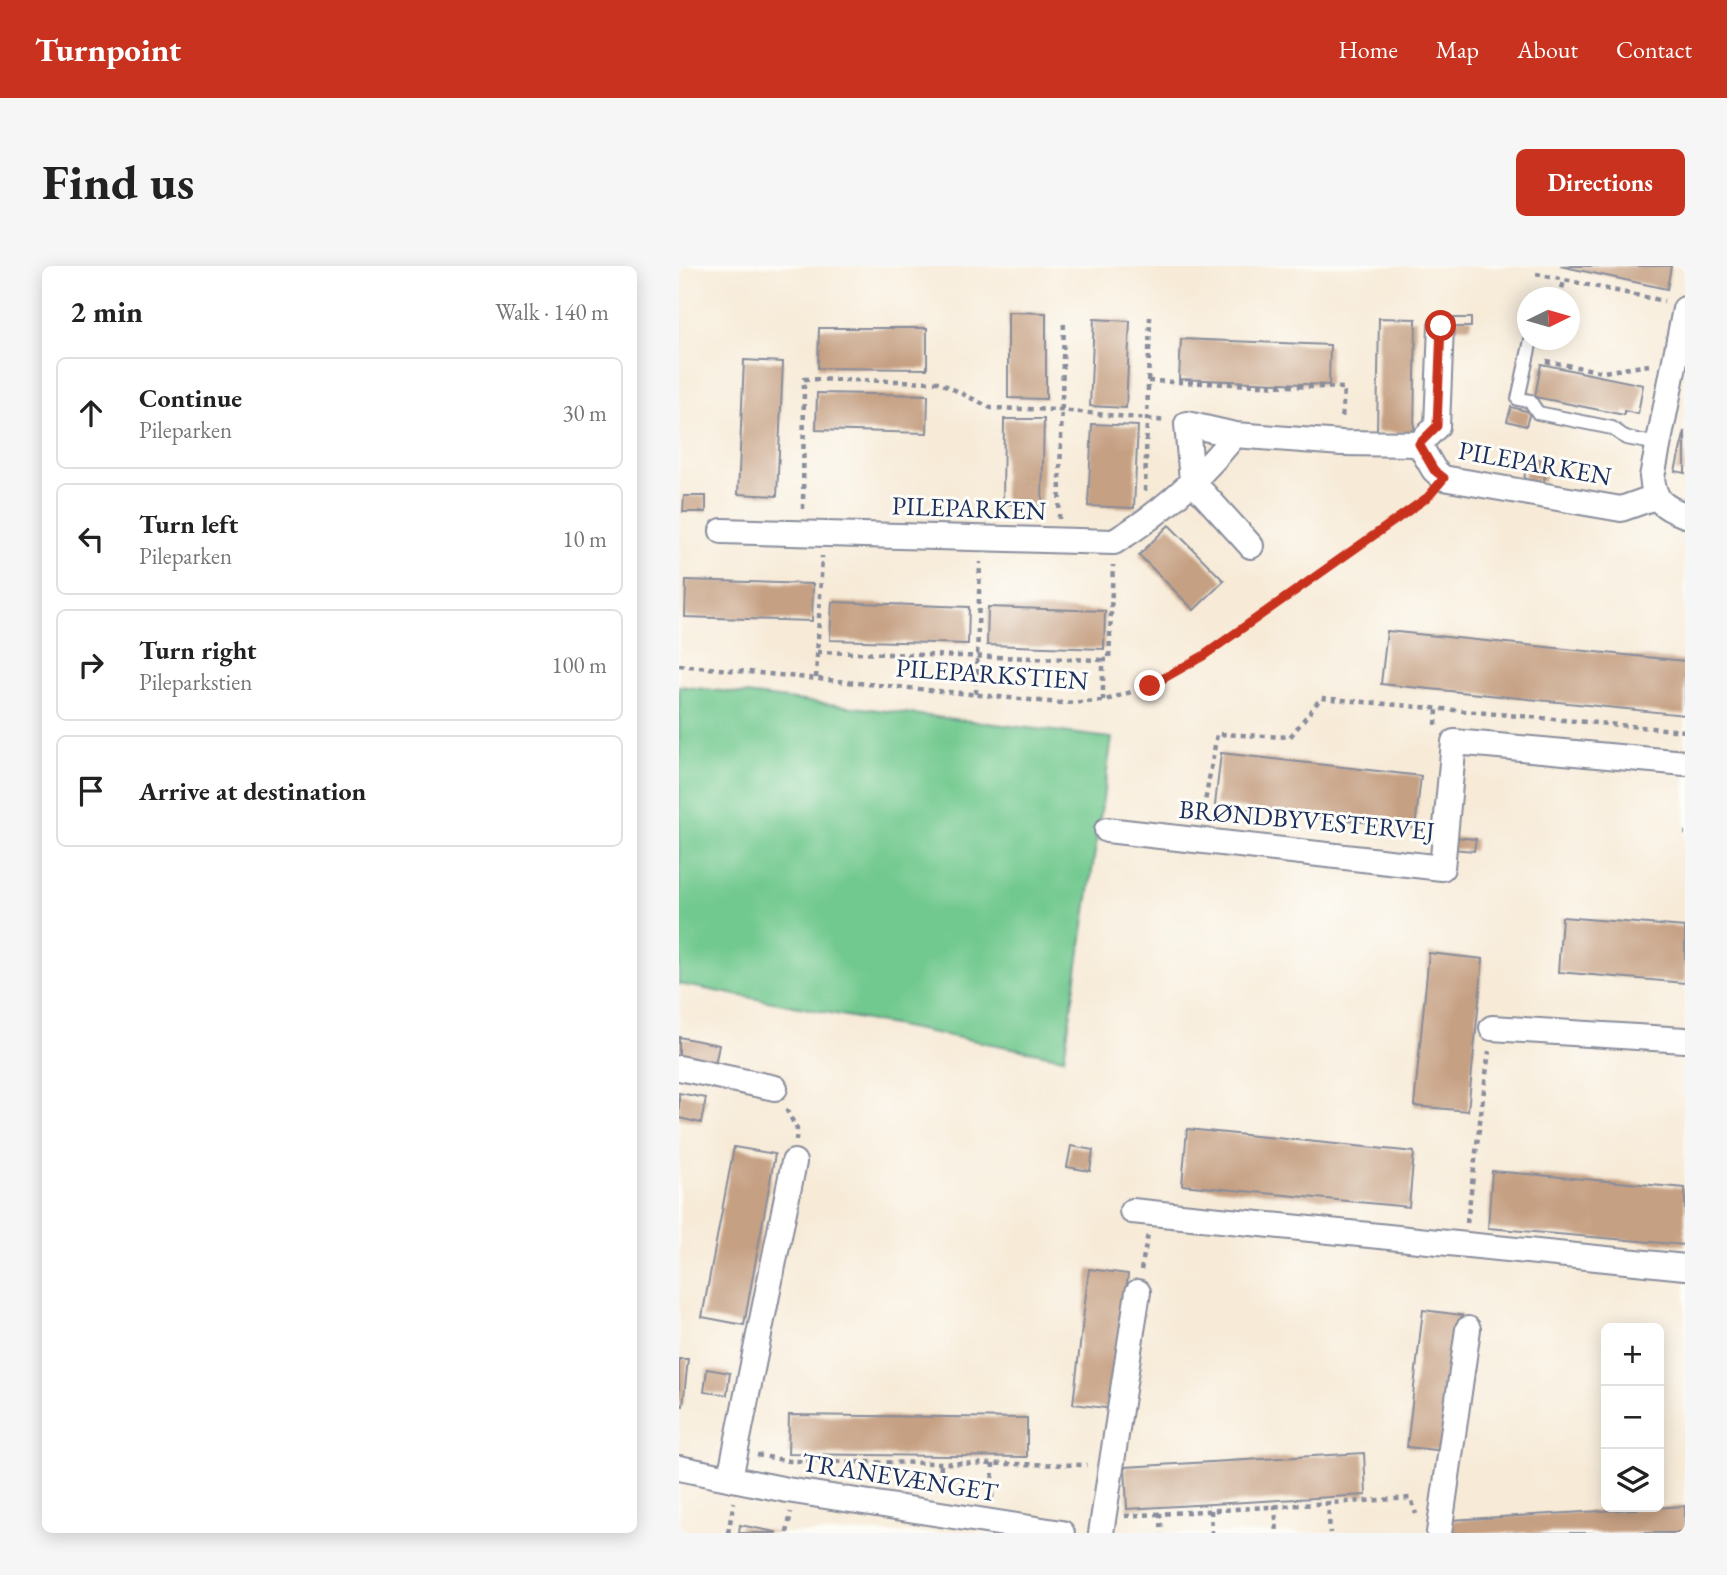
<!DOCTYPE html>
<meta charset="utf-8">
<style>
body{margin:0;font-family:"EB Garamond",serif;background:#f6f6f6;color:#222}
.controls{position:absolute;right:21px;bottom:21px;display:grid;overflow:hidden;border-radius:10px;box-shadow:0 4px 18px #0003}
.controls button{width:63px;height:63px;display:grid;place-items:center;padding:0;border:0;border-bottom:2px solid #e0e0e0;background:#fff;color:#222;font:35px sans-serif}
.compass{position:absolute;left:838px;top:21px;width:63px;height:63px;border-radius:50%;background:#fff;box-shadow:0 4px 18px #0003;rotate:85deg}
.stop{position:absolute;width:21px;height:21px;margin:-16px;border:5px solid #c8321e;border-radius:50%;background:#fff}
.stop.end{background:#c8321e;border-color:#fff;box-shadow:0 2px 7px #0008}
.list{margin:0;padding:0;list-style:none}
h2{display:flex;justify-content:space-between;align-items:center;height:91px;margin:0;padding:0 28px;font-size:30px}
h2 small{font-size:23px;font-weight:400;color:#767676}
.list li{display:grid;grid-template-columns:46px 1fr auto;gap:21px;align-items:center;box-sizing:border-box;height:112px;margin:0 14px 14px;padding:0 14px;border:2px solid #e0e0e0;border-radius:10px}
.list b{display:block;font-size:26px;white-space:nowrap}
.list p{margin:0;font-size:23px;white-space:nowrap;color:#767676}
.list em{font-size:23px;font-style:normal;color:#767676}
.icon{flex:none;width:38px;height:38px;fill:none;stroke:currentColor;stroke-width:2;stroke-linecap:round;stroke-linejoin:round}
.map{position:relative;flex:none;width:1006px;height:1267px;overflow:hidden;border-radius:10px}
header{display:flex;align-items:center;gap:42px;box-sizing:border-box;height:98px;padding:0 35px;background:#c8321e;color:#fff}
header strong{font-size:33px}
nav{display:flex;gap:38px;margin-inline-start:auto;font-size:24px}
.intro{display:flex;align-items:center;justify-content:space-between;box-sizing:border-box;height:168px;padding:0 42px}
h1{margin:0;font-size:49px}
.button{padding:18px 32px;border-radius:10px;background:#c8321e;color:#fff;font-size:24px;font-weight:700}
main{display:flex;gap:42px;padding:0 42px}
aside{flex:1;background:#fff;border-radius:10px;box-shadow:0 4px 18px #0003}
.map>svg:first-child{display:block}
</style>
<header>
<strong>Turnpoint</strong>
<nav><a>Home</a><a>Map</a><a>About</a><a>Contact</a></nav>
</header>
<div class="intro"><h1>Find us</h1><a class="button">Directions</a></div>
<main>
<aside>
<h2>2 min<small>Walk · 140 m</small></h2>
<ul class="list">
<li><svg class="icon" aria-label="ahead" viewBox="0 0 24 24"><path d="M12 20V5M6 11l6-6 6 6"/></svg><div><b>Continue</b><p>Pileparken</p></div><em>30 m</em></li>
<li><svg class="icon" aria-label="left" viewBox="0 0 24 24"><path d="M17 20v-9H6M10 6l-5 5 5 5"/></svg><div><b>Turn left</b><p>Pileparken</p></div><em>10 m</em></li>
<li><svg class="icon" aria-label="right" viewBox="0 0 24 24"><path d="M7 20v-9h11M14 6l5 5-5 5"/></svg><div><b>Turn right</b><p>Pileparkstien</p></div><em>100 m</em></li>
<li><svg class="icon" aria-label="arrive" viewBox="0 0 24 24"><path d="M6 21V4h12l-3 4 3 4H6"/></svg><div><b>Arrive at destination</b></div></li>
</ul>
</aside>
<div class="map">
<svg width="1006" height="1267" viewBox="0 0 1006 1267">
<rect width="100%" height="100%" fill="#fdfcf7"/>
<filter id="ink" filterUnits="userSpaceOnUse"><feTurbulence type="fractalNoise" baseFrequency=".0143" numOctaves="2"/><feDisplacementMap in="SourceGraphic" scale="14" xChannelSelector="R" yChannelSelector="G"/><feConvolveMatrix kernelMatrix="1 2 1 2 8 2 1 2 1" color-interpolation-filters="sRGB"/></filter>
<filter id="wash" filterUnits="userSpaceOnUse"><feTurbulence type="fractalNoise" baseFrequency=".00686" numOctaves="4" result="noise"/><feDisplacementMap in="SourceGraphic" scale="28" xChannelSelector="R" yChannelSelector="G"/><feGaussianBlur stdDeviation="1.57" result="paint"/><feColorMatrix in="noise" values="0 0 0 0 0 0 0 0 0 0 0 0 0 0 0 0 0 1.4 0 .05"/><feComposite in="paint" operator="in"/></filter>
<g filter="url(#wash)">
<rect width="100%" height="100%" fill="#f7ebd8"/>
<path fill="#72c98f" stroke="#467c76" stroke-width="2" d="M0,420L433,472L385,792L0,718Z"/>
<g id="blocks">
<path fill="#c6a083" d="M881,0H992L988,23Z
M329,46L367,47V133L329,132Z
M700,52L737,53L735,167L698,166Z
M775,52H792V61H775Z
M415,53L451,55L447,142L411,140Z
M140,62H248V103L139,102Z
M502,73L651,79L650,119L500,113Z
M65,94L104,96L98,230L59,228Z
M862,98L964,119L959,148L945,145V149L856,131Z
M138,127L249,129L248,167L137,164Z
M832,141L851,146L847,160L828,155Z
M325,153H365L363,239L324,238Z
M413,158L459,160L455,242L409,240Z
M1006,165V207L996,205Z
M849,191L868,195L865,216L845,213Z
M5,230H27V246H4Z
M490,259L545,315L515,344L460,289Z
M7,314L134,318L133,355L6,351Z
M153,336L290,341L289,378L151,374Z
M309,341L426,345L425,383L308,379Z
M708,365L1006,395V449L702,418Z
M542,487L742,510L736,562L536,539Z
M774,571L797,573L795,585L773,583Z
M883,651L1006,661V717L879,706Z
M750,687L804,693L789,845L735,840Z
M0,771L40,779L35,804L0,797Z
M0,827L27,832L22,857L0,852Z
M508,863L735,886L730,941L503,919Z
M392,880L414,884L411,905L388,901Z
M55,881L96,888L65,1059L23,1051Z
M813,905L1006,922V979L809,962Z
M410,1003L449,1008L433,1143L394,1138Z
M744,1044L783,1049L767,1185L728,1181Z
M0,1093H9L4,1140L0,1139Z
M28,1103L51,1107L48,1129L25,1126Z
M110,1149L348,1152V1191L109,1188Z
M685,1187L687,1229L448,1243L446,1201Z
M1006,1240V1267H773L772,1254Z
M61,1259L97,1266V1267H60Z"/>
</g>
</g>
<g filter="url(#ink)">
<use href="#blocks" fill-opacity="0" stroke="#898d9b" stroke-width="2"/>
<g fill="none" stroke-linecap="round" stroke-linejoin="round">
<defs>
<path id="lane" d="M852,74L839,133L851,135L859,147L933,162L947,172L979,178"/>
<path id="street" d="M1006,43L973,211C975,235 984,241 1006,249
M556,169L508,158L513,215L572,280
M740,178L758,160L762,60
M43,265L435,276C481,248 522,211 556,169L663,177L740,178L755,204L764,212L942,243L976,231
M428,564L763,602L775,476L1006,497
M813,762L1006,774
M0,802L96,822
M453,945L1006,1001
M0,1202L108,1224L383,1267
M51,1212L115,896
M422,1267L459,1026
M760,1267L789,1063"/>
</defs>
<use href="#lane" stroke="#898d9b" stroke-width="16"/>
<use href="#street" stroke="#898d9b" stroke-width="28"/>
<path stroke="#898d9b" stroke-width="4.5" stroke-dasharray="5 5" stroke-linecap="butt" d="M857,8L985,35
M866,32H879
M881,32L885,14
M867,95L924,106L970,99
M469,115L665,122L663,153
M466,225L471,51
M124,243L125,113L260,116L312,142L381,144L487,155
M380,253L385,54
M138,386L424,394
M0,399L380,437L424,435L471,420L524,390L751,229
M137,412L143,290
M297,428L301,296
M424,435V394H430L434,299
M757,459L758,443
M523,553L538,468L611,471L642,432L1006,465
M1005,567H1006
M107,843L118,863L117,874
M788,957L810,785
M462,1004L469,968
M78,1189L110,1195L408,1199
M196,1216L197,1196
M261,1224L262,1197
M313,1232L314,1198
M649,1235L651,1267
M596,1239L598,1267
M532,1244L533,1267
M481,1247L483,1267
M446,1250L732,1232L737,1248
M49,1267L55,1236
M108,1267L112,1246"/>
<use href="#lane" stroke="#fff" stroke-width="12"/>
<use href="#street" stroke="#fff" stroke-width="24"/>
</g>
</g>
<g fill="none" stroke-linecap="round" stroke-linejoin="round" filter="url(#ink)">
<path stroke="#c8321e" stroke-width="9" d="M471,420L524,390L749,231L765,212L755,204L740,178L758,160L762,60"/>
</g>
<g text-anchor="middle" stroke-width="6" stroke-linejoin="round" paint-order="stroke">
<g font-size="26" fill="#1b2f5e" stroke="#fdfcf7">
<text transform="translate(856 197) rotate(10)" y="9">PILEPARKEN</text>
<text transform="translate(290 242) rotate(2)" y="9">PILEPARKEN</text>
<text transform="translate(313 408) rotate(4)" y="9">PILEPARKSTIEN</text>
<text transform="translate(628 554) rotate(5)" y="9">BRØNDBYVESTERVEJ</text>
<text transform="translate(221 1211) rotate(9)" y="9">TRANEVÆNGET</text>
</g>
</g>
</svg>
<div class="controls">
<button>+</button>
<button>−</button>
<button><svg class="icon" aria-label="layers" viewBox="0 0 24 24"><path d="M12 4l9 5-9 5-9-5zM3 14l9 5 9-5"/></svg></button>
</div>
<svg class="compass" viewBox="-18 -18 36 36"><path d="M0-13l5 13h-10z" fill="#e53935"/><path d="M0 13l5-13h-10z" fill="#767676"/></svg>
<div class="stop" style="left:762px;top:60px"></div>
<div class="stop end" style="left:471px;top:420px"></div>
</div>
</main>
